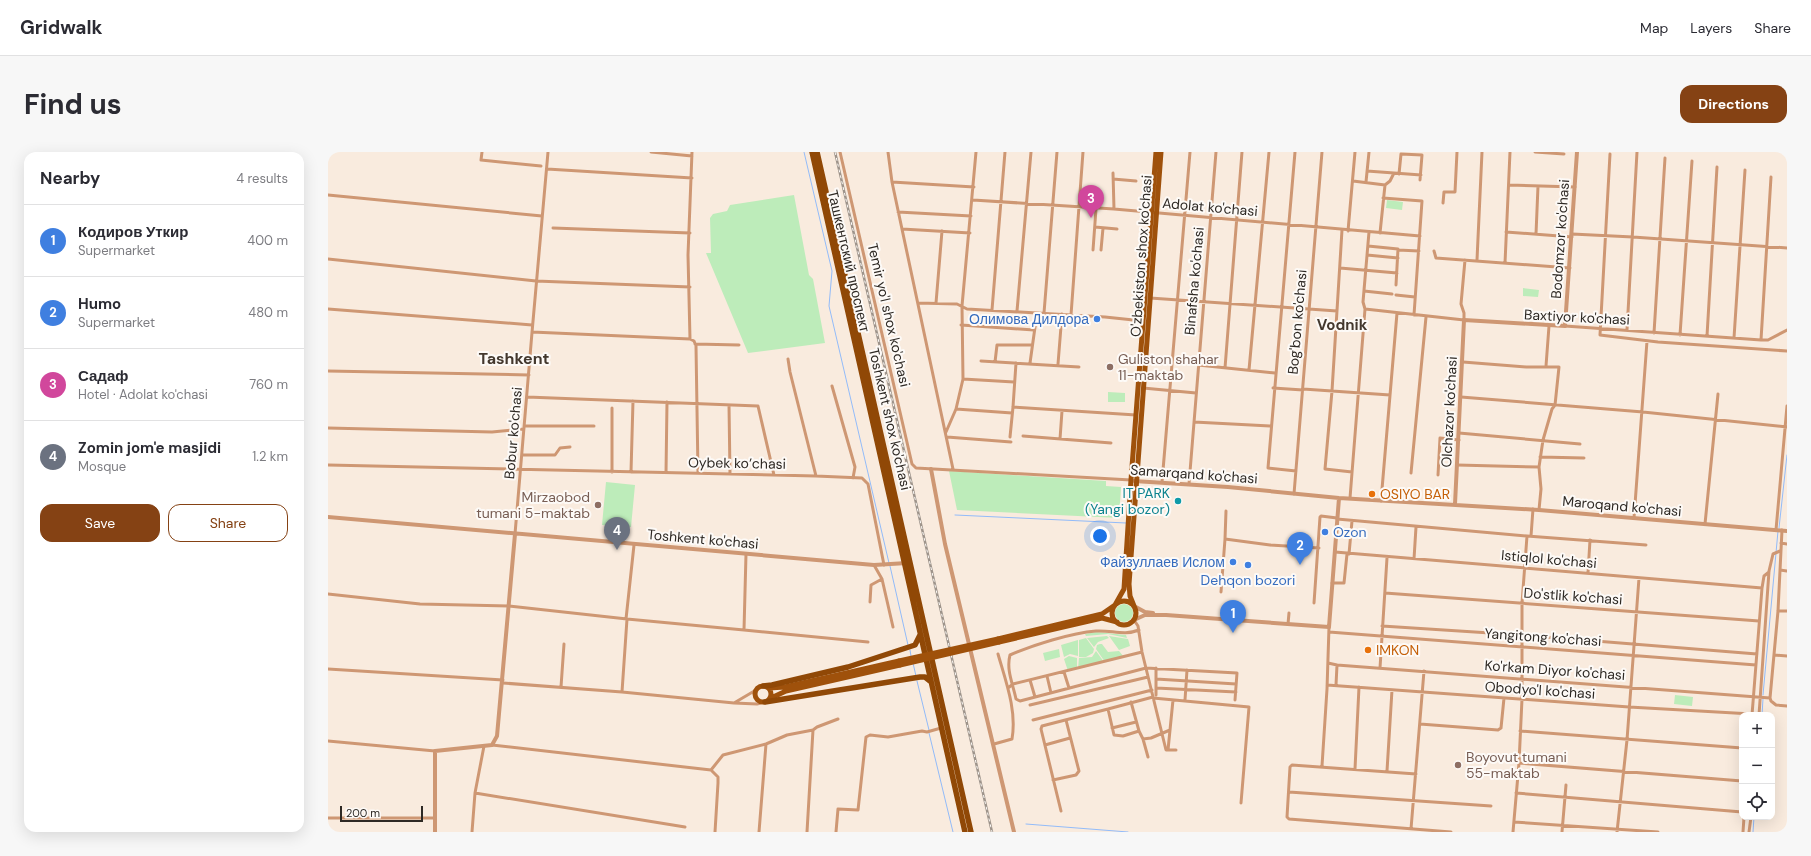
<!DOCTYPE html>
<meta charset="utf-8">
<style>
body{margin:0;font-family:"DM Sans",sans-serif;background:#f7f7f7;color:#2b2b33}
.controls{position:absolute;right:12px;bottom:12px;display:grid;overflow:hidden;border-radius:8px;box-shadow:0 4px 16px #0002}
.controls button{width:36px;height:36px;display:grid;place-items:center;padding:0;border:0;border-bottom:1px solid #e1e1e2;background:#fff;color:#2b2b33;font:20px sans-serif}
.scale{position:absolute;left:12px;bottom:10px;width:83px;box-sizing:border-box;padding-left:4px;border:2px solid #2e2924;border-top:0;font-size:11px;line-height:14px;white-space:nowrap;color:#2e2924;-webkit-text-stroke:3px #fdfaf7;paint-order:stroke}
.you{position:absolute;left:772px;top:384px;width:14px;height:14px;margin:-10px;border:3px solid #fff;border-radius:50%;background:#1a73e8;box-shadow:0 0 0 6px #1a73e833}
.badge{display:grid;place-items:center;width:26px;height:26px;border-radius:50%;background:#854214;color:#fff;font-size:13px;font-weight:700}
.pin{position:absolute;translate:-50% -33px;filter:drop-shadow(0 1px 2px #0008)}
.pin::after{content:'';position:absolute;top:21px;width:14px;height:12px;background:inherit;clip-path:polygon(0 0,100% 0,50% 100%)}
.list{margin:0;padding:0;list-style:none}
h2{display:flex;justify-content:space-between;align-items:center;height:52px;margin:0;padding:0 16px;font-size:17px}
h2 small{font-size:13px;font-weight:400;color:#7c7c81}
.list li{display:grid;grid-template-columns:26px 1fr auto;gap:12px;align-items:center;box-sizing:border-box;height:72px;padding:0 16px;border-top:1px solid #e1e1e2}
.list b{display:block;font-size:15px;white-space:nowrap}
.list p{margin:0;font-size:13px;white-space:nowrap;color:#7c7c81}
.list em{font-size:13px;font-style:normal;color:#7c7c81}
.actions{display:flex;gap:8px;padding:12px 16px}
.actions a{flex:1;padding:9px 0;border:1px solid #854214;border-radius:12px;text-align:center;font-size:14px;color:#854214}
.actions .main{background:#854214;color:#fff}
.icon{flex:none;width:22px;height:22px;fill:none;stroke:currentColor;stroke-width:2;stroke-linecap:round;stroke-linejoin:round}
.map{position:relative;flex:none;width:1459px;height:680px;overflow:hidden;border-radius:12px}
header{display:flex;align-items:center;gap:24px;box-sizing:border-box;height:56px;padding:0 20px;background:#fff;border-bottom:1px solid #e1e1e2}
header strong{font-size:19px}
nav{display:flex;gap:22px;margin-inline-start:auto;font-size:14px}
.intro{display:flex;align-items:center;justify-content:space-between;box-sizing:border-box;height:96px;padding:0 24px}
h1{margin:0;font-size:28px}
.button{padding:10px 18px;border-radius:12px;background:#854214;color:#fff;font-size:14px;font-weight:700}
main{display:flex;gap:24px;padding:0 24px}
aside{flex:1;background:#fff;border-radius:12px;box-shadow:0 4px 16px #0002}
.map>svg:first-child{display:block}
</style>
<header>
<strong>Gridwalk</strong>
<nav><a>Map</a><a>Layers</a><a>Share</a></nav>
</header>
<div class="intro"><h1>Find us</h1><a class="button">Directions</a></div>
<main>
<aside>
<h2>Nearby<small>4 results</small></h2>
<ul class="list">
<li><span class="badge" style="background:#3f7fe0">1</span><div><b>Кодиров Уткир</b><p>Supermarket</p></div><em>400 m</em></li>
<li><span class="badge" style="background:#3f7fe0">2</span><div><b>Humo</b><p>Supermarket</p></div><em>480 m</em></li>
<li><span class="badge" style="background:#d1479c">3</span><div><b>Садаф</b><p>Hotel · Adolat ko'chasi</p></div><em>760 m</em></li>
<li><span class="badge" style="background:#6b7280">4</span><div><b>Zomin jom'e masjidi</b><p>Mosque</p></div><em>1.2 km</em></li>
</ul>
<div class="actions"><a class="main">Save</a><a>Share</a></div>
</aside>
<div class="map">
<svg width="1459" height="680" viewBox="0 0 1459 680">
<rect width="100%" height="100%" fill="#f9ebde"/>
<path fill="#bdecba" d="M466,43L481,123L485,127L497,191L420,201L378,101H383L382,66L385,62L399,59L402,53Z
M1059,48L1075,50L1074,58L1058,56Z
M1195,136L1211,138L1210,145L1195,144Z
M780,240L797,241V250H780Z
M621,319L778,329V334L793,335L791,366L629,358Z
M278,330L307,333L303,375L274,373Z
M787 461a9 9 0 1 1 18 0a9 9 0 1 1-18 0Z
M768,480L798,483L799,486L780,482L758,484L757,482Z
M779,484L781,486L770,490L766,495L759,486Z
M781,484L800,487L802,494L791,498Z
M758,486L766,497L765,501L758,505H751V488Z
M750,488V504L742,502L736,505L733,493Z
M772,492H774L780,500L791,499L796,505L777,510L768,497L769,493Z
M731,497L732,505L717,509L715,501Z
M768,499L776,510L750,517L751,506L764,505Z
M741,504L749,506V517L740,519L736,507Z
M1347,543L1365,545L1364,554L1346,552Z"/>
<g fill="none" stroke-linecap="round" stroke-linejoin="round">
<path stroke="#92bbf9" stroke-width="1" d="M476,0L504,119L501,154L561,411
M627,363L798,371
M1451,376L1459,303
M562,414L580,493
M582,498L583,504
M585,511L588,524
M589,529L601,578
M1435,543L1450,379
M1434,563L1435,547
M601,581L625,680
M698,672L800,680
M1425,680L1426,665"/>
<path stroke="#ce9773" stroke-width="3" d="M154,0L153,8L213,14
M323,0L364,4
M364,0L360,103L362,187L366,189L368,194L370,321
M512,0L584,312L588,316L803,328
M560,0L564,30L625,317
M967,0L940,316L968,319
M1207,0L1236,2
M1282,2L1272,183L1330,190L1459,199
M219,17L364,26
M1039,19L1093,23
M785,21L786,57
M1071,22L1073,2L1094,3L1092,28
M785,27L808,29
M1025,29L1057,33L1062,29L1066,21
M564,30L646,35
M1038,30L1041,0
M1181,33L1247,35
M0,43L214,64
M1055,46L1094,49L1086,163
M645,48L786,57L1092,84
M1115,51L1116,40H1127L1129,0
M570,60L643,64
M767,75L789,77
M225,76L362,81
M574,77L642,81
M1014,78L1004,239L997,317L1024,320
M1020,79L1027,0
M1178,80L1244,85
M1052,81L1057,33
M1208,82L1210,34
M1244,82L1305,85L1459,96
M1040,94L1070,97L1068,133
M765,98L768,57
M773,98L775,76
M1070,98L1091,99
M1106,99L1108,106L1242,116
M1039,103L1070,106
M0,107L208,129L362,135
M1149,108L1154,0
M1177,111L1182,0
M1012,116L1069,121
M1036,139L1064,142
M1068,143L1087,145
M822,146L1009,159
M590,151L629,152L639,157L777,165L815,169
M608,151L614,79
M0,157L204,173
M1037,157L1136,168V161L1133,152L1137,108
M664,158L677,0
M689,159L703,0
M716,161L729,0
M743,163L755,0
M633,173L706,178
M1237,174L1433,188H1440L1459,178
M1299,178L1309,0
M204,180L362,187
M1326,181L1337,6
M1352,183L1364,9
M1379,184L1389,15
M1406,186L1417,18
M1433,188L1443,25
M367,192L411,193
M460,207L462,220L488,324
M653,209L751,215
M667,210L669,193H704
M1135,210L1198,215H1231L1227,253L1224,257L1215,288L1211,315L1213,337L1211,358
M702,211L709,161
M730,212L734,162
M870,213L947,221
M1218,214L1221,174
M897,216L914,0
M921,218L941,0
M0,219L201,223
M635,227L686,230
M504,234L527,315L525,326
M815,236L868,241
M945,236L975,238
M975,237L1062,243
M199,245L430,254L446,323
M1133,245L1315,260L1459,275
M401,253L402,322
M685,255L808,263
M628,257L684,261
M866,270L942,274
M197,274H266
M0,276L164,280L196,277
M618,280L628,257L635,227L634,154L648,0
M1131,281L1252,292
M695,284L783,291
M619,285L683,290
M682,285L685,255L688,211
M732,287L734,259
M194,303H227L232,296L242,295
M1212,305L1256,306
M0,313L488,324L534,326L540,332L556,413
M1129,313L1211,315
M284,320V256
M303,320L305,249
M338,321L339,250
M1083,321L1098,165
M1110,323L1112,286L1131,288
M834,330L862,0
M861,332L888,0
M966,342L994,0
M1022,346L1037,157L1035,150L1041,80
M1053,349L1069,161
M1306,366L1319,189
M1009,367L1199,384L1318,393
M1377,372L1390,242
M1448,378L1459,254
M1454,378L1450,459L1442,546L1443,549L1448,553L1459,554
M187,382C198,255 208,127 220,0
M1203,384L1205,357
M897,387L898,359
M1453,391L1459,392
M1007,400L1434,436
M418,402L416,478L540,490
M1021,402L1024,369
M1086,407L1088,375
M546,413L554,427L565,475
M1452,418L1459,419
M1260,421L1262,388
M1004,431H1016L1019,402
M893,440L897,387L942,393L991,396
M1057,441L1431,469
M0,442L92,452L181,454L299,467L294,540L406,551L429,552L437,550
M542,450L543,433L554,427
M986,451L992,365L993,364L1009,366
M1450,459H1459
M298,467L306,393
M299,467L416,478
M806,468L810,474L814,500L838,598H848
M960,472L961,461
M1054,474L1193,483L1429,502
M811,478C796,484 784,478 768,479C743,481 705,493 682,503C678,518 685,532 688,547L692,549L818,516L909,521L907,548
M1001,480L1428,513
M1446,503L1459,504
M1000,511L1009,513L1008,533
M1009,513L1442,546
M1052,516L1059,406
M0,517L175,528
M736,520L741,536
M719,524L723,541
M828,527L908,532
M702,528L707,545
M175,531L294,540
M999,533L1301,555L1424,562
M233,535L236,492
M680,536L685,532L814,500
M828,536L908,540
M828,543V516
M825,546L921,555L913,651
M857,548L859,518
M803,550L811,579L815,587L823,586L842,578
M406,551L428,538
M702,553L820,525
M1424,563L1434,436L1436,424L1441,420
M1431,563L1441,419L1445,402L1452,399
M705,568L824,538
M1092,572L1170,578L1173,576L1176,546
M784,576L808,570
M811,579L795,584L786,583L780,557L825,545
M1192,579L1414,596
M815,587L820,605
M0,589L107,599
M666,592L684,587C689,559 678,530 670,502
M164,593L383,618L395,603L438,592L459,583L485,578L489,575L510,567
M717,593L742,586
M840,598L845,548
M1191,611L1414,629
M994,614L999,537L1001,475
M1027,617L1031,535
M383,618L390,625V631L387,680
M1059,619L1064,538
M1088,622L964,613L962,615L959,665L961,667L1123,680
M725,628L748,623L751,619L738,568
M961,640L1163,654
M147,641L357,675
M1188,641L1414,660
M733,659L713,577L714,574L780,557
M0,666H107
M1186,670L1330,680
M1083,677L1096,519
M144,680L147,641L156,594
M431,680L438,592
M479,680L485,578
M508,680L510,657L530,658L538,585L542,583L560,585L594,579L599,580L613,576
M1185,680L1191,611L1194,547V451L1199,384
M1234,680L1238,633
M1289,680L1299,588L1311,426
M1415,680L1416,665
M1421,680L1423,665"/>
<path stroke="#ce9773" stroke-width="4" d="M603,317L617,392L686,680
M806,329L900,335L1011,346L1211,358L1459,379
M1127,352L1136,168L1237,174L1249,0
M0,365L546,413L579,411
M806,454L817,460L825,461
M806,468L817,463H838L1001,475L1011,346
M107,680V599L164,593L169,584L187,382"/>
<path stroke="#9f510b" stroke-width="5" d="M784 461a12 12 0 1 1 24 0a12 12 0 1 1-24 0Z
M806,454L802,444L801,432L833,0
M670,487L774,462L787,453L796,437L803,328L828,0
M671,490L774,466L789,470
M427 542a8 8 0 1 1 16 0a8 8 0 1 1-16 0Z
M441,536L457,535L571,509
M443,546L458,539L572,513"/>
<path stroke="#904806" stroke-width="5.5" d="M484,0L637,680
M489,0L643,680
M435,534L444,533L520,515L587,493L592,483
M437,550L592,525H597L602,529"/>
<defs>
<path id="rail" d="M507,0L664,680"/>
</defs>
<use href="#rail" stroke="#9d938a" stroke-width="2.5"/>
<use href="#rail" stroke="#fdfaf7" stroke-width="1" stroke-dasharray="3" stroke-linecap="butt"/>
<path stroke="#9f510b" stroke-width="5" d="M571,509L670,487
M572,513L671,490"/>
</g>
<g fill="#3f7fe0" stroke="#fdfaf7" stroke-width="1.5">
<circle cx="769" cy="167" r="4"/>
<circle cx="997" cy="380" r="4"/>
<circle cx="905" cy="410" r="4"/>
<circle cx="920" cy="413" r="4"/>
</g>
<g fill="#8d6e63" stroke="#fdfaf7" stroke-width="1.5">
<circle cx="782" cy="215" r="4"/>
<circle cx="270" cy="353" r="4"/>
<circle cx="1130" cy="613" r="4"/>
</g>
<g fill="#e8710a" stroke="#fdfaf7" stroke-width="1.5">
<circle cx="1044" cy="342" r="4"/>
<circle cx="1040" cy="498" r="4"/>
</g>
<circle fill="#0f9aa8" stroke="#fdfaf7" stroke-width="1.5" cx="850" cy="349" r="4"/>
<g text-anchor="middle" stroke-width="4" stroke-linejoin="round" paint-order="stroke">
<g font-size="14" fill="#2e2924" stroke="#fdfaf7">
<text transform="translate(882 55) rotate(5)" y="5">Adolat ko'chasi</text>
<text transform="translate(1232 87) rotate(-86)" y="5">Bodomzor ko'chasi</text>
<text transform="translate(813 104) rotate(-86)" y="5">O'zbekiston shox ko'chasi</text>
<text transform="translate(521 109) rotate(77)" y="5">Ташкентский проспект</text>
<text transform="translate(866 129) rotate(-85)" y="5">Binafsha ko'chasi</text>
<text transform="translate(561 163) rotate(77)" y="5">Temir yo'l shox ko'chasi</text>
<text transform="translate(1249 165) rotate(3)" y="5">Baxtiyor ko'chasi</text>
<text transform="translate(969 170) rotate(-85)" y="5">Bog'bon ko'chasi</text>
<text transform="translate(1121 260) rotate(-87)" y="5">Olchazor ko'chasi</text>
<text transform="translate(562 267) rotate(77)" y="5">Toshkent shox ko'chasi</text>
<text transform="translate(185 281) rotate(-85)" y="5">Bobur ko'chasi</text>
<text transform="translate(409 311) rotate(1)" y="5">Oybek ko’chasi</text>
<text transform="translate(866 322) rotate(4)" y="5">Samarqand ko'chasi</text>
<text transform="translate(1294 354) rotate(5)" y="5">Maroqand ko'chasi</text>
<text transform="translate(375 387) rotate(5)" y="5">Toshkent ko'chasi</text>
<text transform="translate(1221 407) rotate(5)" y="5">Istiqlol ko'chasi</text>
<text transform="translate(1245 444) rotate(4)" y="5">Do'stlik ko'chasi</text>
<text transform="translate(1215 485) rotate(4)" y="5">Yangitong ko'chasi</text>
<text transform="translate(1227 518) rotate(4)" y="5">Ko'rkam Diyor ko'chasi</text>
<text transform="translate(1212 538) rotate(4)" y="5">Obodyo'l ko'chasi</text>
</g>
<g font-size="14" fill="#366cbe" stroke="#fdfaf7" text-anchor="end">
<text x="761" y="172">Олимова Дилдора</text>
<text x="1005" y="385" text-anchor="start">Ozon</text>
<text x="897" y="415">Файзуллаев Ислом</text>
<text x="920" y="433" text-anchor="middle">Dehqon bozori</text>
</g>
<g font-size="14" fill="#785e54" stroke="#fdfaf7" text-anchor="start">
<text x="790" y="212">Guliston shahar<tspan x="790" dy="16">11-maktab</tspan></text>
<text x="262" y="350" text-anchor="end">Mirzaobod<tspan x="262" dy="16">tumani 5-maktab</tspan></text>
<text x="1138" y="610">Boyovut tumani<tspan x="1138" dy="16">55-maktab</tspan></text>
</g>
<g font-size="14" fill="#0d838f" stroke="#fdfaf7" text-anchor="end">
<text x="842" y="346">IT PARK<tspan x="842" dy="16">(Yangi bozor)</tspan></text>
</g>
<g font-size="14" fill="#c56008" stroke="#fdfaf7" text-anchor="start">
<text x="1052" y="347">OSIYO BAR</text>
<text x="1048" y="503">IMKON</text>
</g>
<g font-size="15" font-weight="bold" fill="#43382e" stroke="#fdfaf7">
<text x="1014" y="178">Vodnik</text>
</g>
<g font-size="16" font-weight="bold" fill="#43382e" stroke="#fdfaf7">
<text x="186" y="212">Tashkent</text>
</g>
</g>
</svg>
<div class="controls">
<button>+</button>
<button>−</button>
<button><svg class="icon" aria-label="locate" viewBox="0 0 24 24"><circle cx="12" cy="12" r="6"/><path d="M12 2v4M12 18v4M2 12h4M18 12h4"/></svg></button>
</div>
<div class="scale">200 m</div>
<div class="you"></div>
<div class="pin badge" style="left:905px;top:481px;background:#3f7fe0">1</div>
<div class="pin badge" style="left:972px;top:413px;background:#3f7fe0">2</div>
<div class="pin badge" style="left:763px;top:66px;background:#d1479c">3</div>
<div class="pin badge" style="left:289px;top:398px;background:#6b7280">4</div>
</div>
</main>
